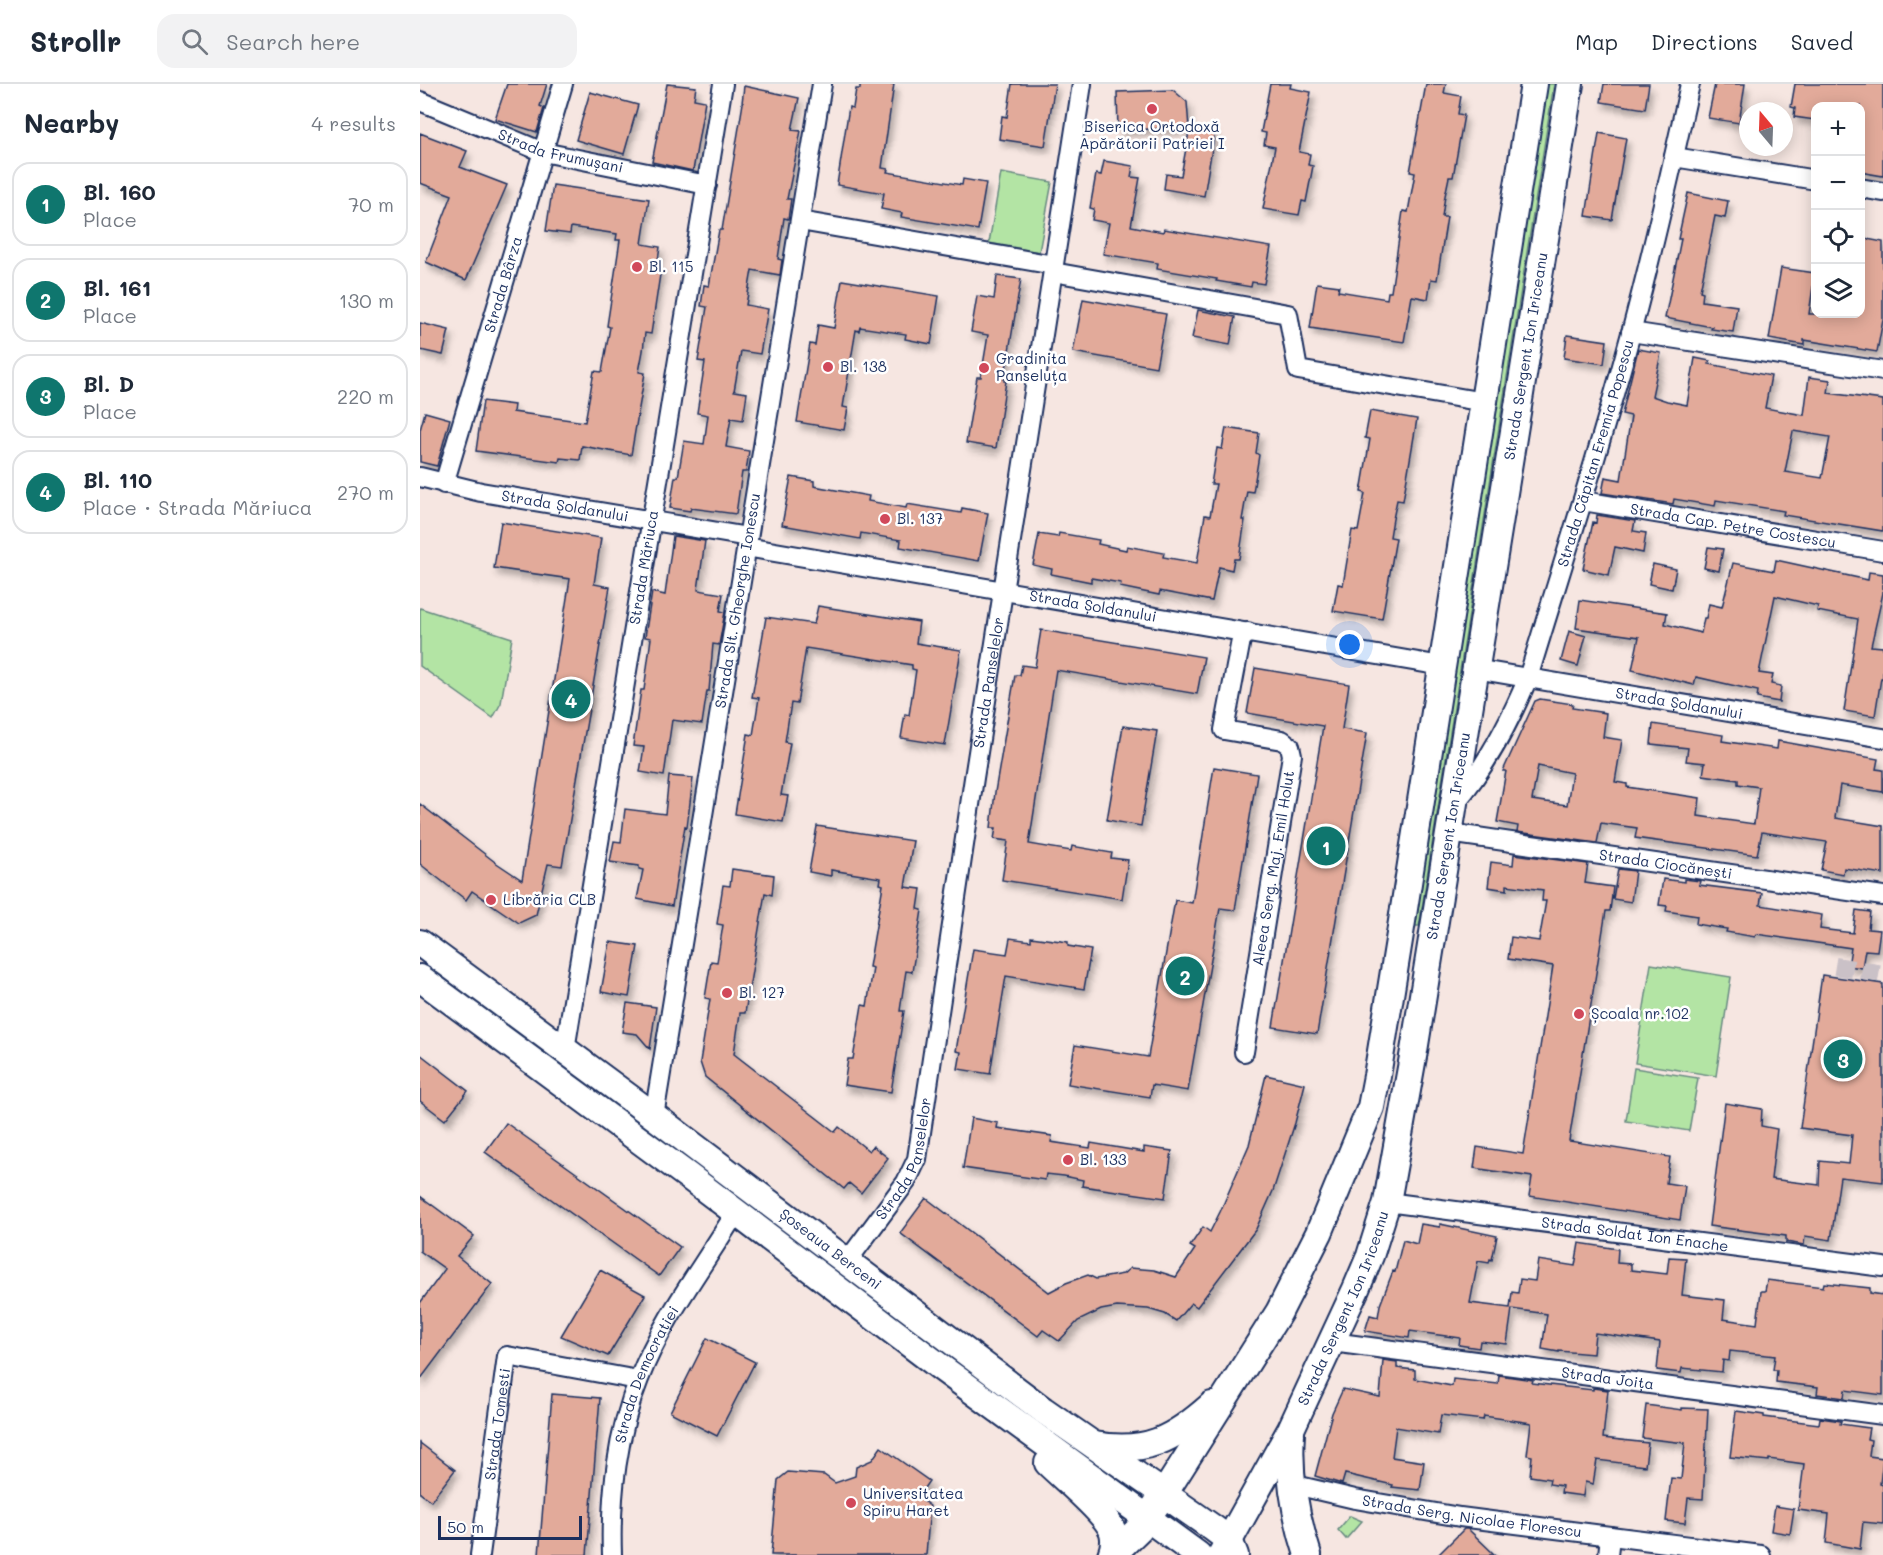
<!DOCTYPE html>
<meta charset="utf-8">
<style>
body{margin:0;font-family:Mali,sans-serif;background:#f2f2f3;color:#1f2937}
.controls{position:absolute;right:18px;top:18px;display:grid;overflow:hidden;border-radius:12px;box-shadow:0 3px 15px #0003}
.controls button{width:54px;height:54px;display:grid;place-items:center;padding:0;border:0;border-bottom:2px solid #e0e1e3;background:#fff;color:#1f2937;font:30px sans-serif}
.compass{position:absolute;left:1319px;top:18px;width:54px;height:54px;border-radius:50%;background:#fff;box-shadow:0 3px 15px #0003;rotate:341deg}
.scale{position:absolute;left:18px;bottom:15px;width:144px;box-sizing:border-box;padding-left:6px;border:3px solid #1b2f5e;border-top:0;font-size:16px;line-height:21px;white-space:nowrap;color:#1b2f5e;-webkit-text-stroke:4px #fff;paint-order:stroke}
.you{position:absolute;left:930px;top:561px;width:21px;height:21px;margin:-15px;border:4px solid #fff;border-radius:50%;background:#1a73e8;box-shadow:0 0 0 9px #1a73e833}
.badge{display:grid;place-items:center;width:39px;height:39px;border-radius:50%;background:#0f766e;color:#fff;font-size:20px;font-weight:700}
.pin{position:absolute;translate:-50% -50%;border:3px solid #fff;box-shadow:0 2px 6px #0006}
.list{margin:0;padding:0;list-style:none}
h2{display:flex;justify-content:space-between;align-items:center;height:78px;margin:0;padding:0 24px;font-size:26px}
h2 small{font-size:20px;font-weight:400;color:#747a83}
.list li{display:grid;grid-template-columns:39px 1fr auto;gap:18px;align-items:center;box-sizing:border-box;height:84px;margin:0 12px 12px;padding:0 12px;border:2px solid #e0e1e3;border-radius:18px}
.list b{display:block;font-size:22px;white-space:nowrap}
.list p{margin:0;font-size:20px;white-space:nowrap;color:#747a83}
.list em{font-size:20px;font-style:normal;color:#747a83}
.icon{flex:none;width:33px;height:33px;fill:none;stroke:currentColor;stroke-width:2;stroke-linecap:round;stroke-linejoin:round}
.map{position:relative;flex:none;width:1463px;height:1471px;overflow:hidden}
header{display:flex;align-items:center;gap:36px;box-sizing:border-box;height:84px;padding:0 30px;background:#fff;border-bottom:2px solid #e0e1e3}
header strong{font-size:28px}
nav{display:flex;gap:33px;margin-inline-start:auto;font-size:21px}
.search{width:420px;height:54px;background:#f2f2f3;display:flex;align-items:center;gap:15px;box-sizing:border-box;padding:0 21px;border-radius:18px;color:#747a83;font-size:22px}
main{display:flex}
aside{flex:1;background:#fff}
.map>svg:first-child{display:block}
</style>
<header>
<strong>Strollr</strong>
<div class="search"><svg class="icon" aria-label="search" viewBox="0 0 24 24"><circle cx="10" cy="10" r="6"/><path d="M15 15l6 6"/></svg>Search here</div>
<nav><a>Map</a><a>Directions</a><a>Saved</a></nav>
</header>
<main>
<aside>
<h2>Nearby<small>4 results</small></h2>
<ul class="list">
<li><span class="badge">1</span><div><b>Bl. 160</b><p>Place</p></div><em>70 m</em></li>
<li><span class="badge">2</span><div><b>Bl. 161</b><p>Place</p></div><em>130 m</em></li>
<li><span class="badge">3</span><div><b>Bl. D</b><p>Place</p></div><em>220 m</em></li>
<li><span class="badge">4</span><div><b>Bl. 110</b><p>Place · Strada Măriuca</p></div><em>270 m</em></li>
</ul>
</aside>
<div class="map">
<svg width="1463" height="1471" viewBox="0 0 1463 1471">
<defs>
<filter id="shadow"><feDropShadow dx="3.5" dy="6" stdDeviation="3" flood-color="#0004"/></filter>
</defs>
<rect width="100%" height="100%" fill="#f6e6e1"/>
<filter id="ink" filterUnits="userSpaceOnUse"><feTurbulence type="fractalNoise" baseFrequency=".0167" numOctaves="2"/><feDisplacementMap in="SourceGraphic" scale="12" xChannelSelector="R" yChannelSelector="G"/><feConvolveMatrix kernelMatrix="1 2 1 2 8 2 1 2 1" color-interpolation-filters="sRGB"/></filter>
<g filter="url(#ink)">
<path fill="#b3e4a4" stroke="#678a81" stroke-width="1.5" d="M1128,0H1134L999,842H994Z
M581,89L632,98L619,168L569,159Z
M0,524L92,554L81,619L73,634L0,582Z
M1231,880L1311,893L1296,992L1215,979Z
M1214,984L1278,994L1269,1047L1206,1037Z
M930,1432L942,1437L926,1455L918,1446Z"/>
<path fill="#e2aa9a" stroke="#1b2f5e" stroke-width="1.5" fill-rule="evenodd" filter="url(#shadow)" d="M87,0H127L120,22L124,24L117,48L75,35Z
M247,0L276,3L274,15L285,17L273,87L232,78Z
M440,0H474L462,84L468,85L467,88L542,101L543,95L566,99L558,146L481,133L482,129L461,125L464,109L417,101L429,23L433,24L436,5H440Z
M592,0H635L625,62L579,55L582,32L587,33Z
M850,0H871L870,4L891,8L879,68L890,70L888,81L893,82L886,118L882,117L879,131L843,125L855,63L844,61L846,49L841,48Z
M1006,0H1026L1024,9L1041,12L1038,30L1044,31L1033,93H1029L1025,112L1022,133H1027L1017,196L1011,195L1008,215L992,212L984,258L890,244L897,199L919,202L918,207L967,215L968,208H971L983,127L988,128L995,89L990,88Z
M1184,0H1229L1225,25L1181,18Z
M1295,0H1325L1319,39L1288,34Z
M1375,0H1463V92L1440,88V22H1395V36L1374,33L1375,24L1371,23Z
M324,2L379,14L372,46L381,47L367,115H371L368,135L364,134L358,175L362,176L360,191L332,186L326,221L348,225L340,270L321,267L314,307L327,309L323,336L311,334L306,363L329,367L326,388H322L316,430L271,424L270,427L250,424L255,393H258L264,357L284,360L288,331L277,329L285,278L278,277L287,223L281,222L284,201L289,202L299,146H302L323,19H322Z
M753,6L767,18L769,44L698,46L697,8Z
M170,8L218,21L204,70L156,56Z
M770,42L795,46L784,112L744,105L746,90L761,92Z
M0,49L47,67L40,83L87,101L46,196L6,178L32,111L0,99Z
M1179,49L1206,54L1192,136L1166,132Z
M684,77L713,82L711,93L720,94L711,142L743,148L744,145L851,163L844,200L832,198L831,203L796,197L797,195L737,185L738,179L683,170L689,139L672,136L674,125L670,124L676,90L681,91Z
M133,101L229,115L222,160L240,163L237,183L241,184L231,250L225,249L223,267L219,288L225,289L211,371L162,362L160,376L140,374L139,378L56,367L63,317L94,321L93,328L165,338L174,287L182,288L190,243L187,242L200,156H196L197,150L151,143L150,150L126,147Z
M1268,109L1308,117L1305,134L1295,132L1280,207L1283,208L1282,217L1317,222L1313,248L1291,245L1292,243L1245,234L1261,155H1258Z
M1442,154L1463,158V236L1457,268L1384,256V261L1349,255L1361,184L1395,189L1389,230H1440Z
M577,192L601,195L584,297H586L576,364L546,359L557,293H561L568,251L551,248L557,212L574,215Z
M422,196L519,212L511,260L485,255L486,250L440,243L439,247L436,246L423,323L428,324L424,346L377,338L390,260L395,261L398,241L414,244Z
M663,215L746,230L736,283L653,268Z
M778,226L815,233L810,261L772,254Z
M0,239L29,246L23,271L0,266Z
M1147,251L1187,257L1184,280L1144,274Z
M1218,265L1241,269L1232,312L1247,317L1267,321L1275,274L1290,277L1289,280L1351,292L1345,324L1384,331L1389,293L1410,296L1408,309L1463,316V447L1363,431L1364,427L1296,416L1295,422L1254,415L1253,420L1182,409L1185,393L1201,396L1211,332L1202,330ZM1373,347L1410,353L1402,394L1365,388Z
M950,327L997,335L983,417L977,416L973,435L970,453L976,454L962,535L913,527L918,500L923,501L932,446L938,447L945,409L941,408L950,355L945,354Z
M5,328L30,335L17,382L0,378V346Z
M806,344L839,349L836,369L839,371L833,408L827,407L822,436H825L819,475H814L812,486L799,483L792,517L740,507L739,511L700,503L701,499L671,494V498L631,490L632,485L613,481L619,450L638,453L639,449L679,456L678,460L706,466L707,462L744,469L743,473L777,479L785,431L790,432L796,400H791L797,364L802,365Z
M371,393L394,397V402L449,412L448,417L486,424L487,420L541,429L542,424L568,429L559,477L480,463L481,456L441,449L440,455L362,441Z
M1177,431L1215,437L1213,447L1226,449L1223,469L1195,463L1189,491L1163,485L1173,438L1176,439Z
M81,438L181,454L174,500L190,503L142,782L128,780L116,831L99,839L52,807L46,816L0,780V720L75,778L102,796L150,495L74,484Z
M253,452L285,457L278,506L303,510L300,527L305,528L299,561L293,560L289,607H287L282,640L252,636L244,692L220,688L224,663L213,662L221,606H224L231,554L225,553L232,508L245,511Z
M1288,463L1303,465L1299,487L1284,484Z
M1356,476L1448,496L1449,488L1463,490V509L1451,562L1463,563V594H1461L1455,632L1424,627L1438,535L1397,527L1398,522L1355,512L1339,589L1353,591L1351,600L1361,602L1359,618L1337,614L1338,607L1276,593L1274,601L1212,586L1219,553L1156,544L1160,516L1247,529L1245,540L1281,549L1284,534H1286L1289,520L1302,523L1313,479L1354,487Z
M1233,480L1256,485L1252,505L1229,500Z
M398,522L499,538L496,559L541,566L525,661L481,654L485,630L489,631L496,586L492,585V581L386,564L377,620L371,619L365,658L370,659L361,711L368,712L363,738L315,730L328,650L333,651L339,614L332,613L346,533L394,540Z
M621,546L784,573L777,610L636,586L609,760L651,767L652,762L692,769L691,774L708,776L702,815L582,796L588,757L574,755L576,744H571L575,708L595,591H600L602,581L615,583Z
M1149,547L1166,552L1158,582L1141,577Z
M835,584L929,600L922,645L947,649L897,950L853,943L903,642L827,629Z
M1120,615L1153,620L1152,624L1186,629L1183,653L1202,656L1195,698L1207,700V703L1280,714L1278,732L1334,740L1339,703L1318,700V696L1283,691L1285,679L1266,677L1268,664L1231,660L1233,640L1303,651L1302,657L1357,665L1358,657L1458,675L1456,685L1463,686V708L1420,701L1415,734L1463,742V790L1424,784L1423,790L1401,786L1407,758L1342,748L1337,771L1215,754L1217,744L1181,739L1177,759L1097,748L1098,742L1077,738L1086,687H1083L1115,617ZM1118,682L1152,689L1147,721L1112,716Z
M703,642L737,647L721,742L687,736Z
M794,683L837,690L815,826L800,824L768,1007L732,1001L730,1013L648,1000L655,961L728,973L755,816L772,819Z
M249,692L273,694L267,743L265,742L252,822L217,815L223,786L219,785V782L190,778L194,757L201,758L205,725L245,730Z
M397,742L493,757L485,803L501,805L498,825L502,826L492,888L486,887L483,906L480,927H484L471,1008L424,1001L428,975H433L442,921L447,922L453,884L449,883L463,801L460,800L461,794L411,786V792L389,788Z
M1094,770L1168,780L1165,799L1193,803L1190,827H1186L1149,1057L1250,1073L1246,1099L1265,1102L1260,1136L1109,1112L1112,1093L1054,1084L1057,1063L1103,1070L1133,882L1088,875L1091,853L1119,857L1126,817H1122L1123,806L1087,801V806L1068,803L1071,778L1093,781Z
M312,785L354,791L352,811L345,809L325,929H320L314,970L415,1048L419,1043L449,1067L453,1062L468,1074L441,1109L429,1099L424,1105L285,993L280,978L290,915L285,914L291,877L297,878L303,841L297,840L303,801L310,802Z
M1198,785L1215,787L1211,818L1193,815Z
M1243,795L1264,798V795L1280,797L1279,801L1342,809L1340,821L1402,831L1400,845L1433,849L1436,826L1450,828L1448,845L1460,846L1457,867L1445,866L1442,884L1428,882L1431,864L1336,850L1335,853L1306,848L1307,845L1276,840L1277,832L1246,827L1247,822L1239,821Z
M611,853L648,858V862L671,866L664,905L586,892L570,990L538,985L541,968L536,967L553,865L587,870L590,854L611,857Z
M190,858L218,862L209,913L181,908Z
M1402,891L1463,900V1098L1420,1093L1411,1156L1385,1152L1384,1161L1366,1158V1152L1289,1142L1305,1019L1342,1025L1341,1042L1357,1045L1351,1095L1399,1101L1400,1077L1429,1080L1432,1051L1380,1044Z
M207,919L236,923L230,965L217,950L202,948Z
M0,970L48,1007L25,1036L0,1017Z
M846,991L885,1000L875,1039L853,1107L836,1145L777,1223L771,1219L756,1237L745,1230L728,1225L697,1223L681,1226L658,1237L639,1257L623,1246L618,1252L480,1149L506,1114L629,1208L646,1199L668,1191L676,1195L703,1190L710,1184L734,1186L756,1193L775,1165L770,1162L783,1143L790,1148L800,1128L829,1061Z
M551,1034L578,1039L577,1044L632,1052L631,1058L670,1064L671,1059L724,1068V1063L752,1067L745,1114L662,1102L663,1096L644,1092L626,1090L625,1096L543,1084Z
M86,1039L260,1163L239,1192L65,1068Z
M0,1112L54,1152L37,1172L72,1200L0,1296V1219L25,1185L0,1167Z
M1001,1140L1020,1143V1140L1077,1152L1072,1176L1070,1175L1069,1179L1058,1177L1050,1219L1090,1224L1092,1208L1098,1209L1100,1195L1115,1197L1118,1176L1155,1182L1159,1159L1198,1165L1197,1179L1211,1180V1186L1247,1190L1249,1173L1266,1174L1262,1211L1305,1216L1303,1235L1337,1240L1341,1207H1345L1347,1196L1403,1203L1404,1199L1450,1204V1209L1463,1211V1311L1425,1306L1424,1314L1397,1310L1398,1303L1356,1298L1357,1286H1353L1355,1272L1310,1267L1309,1277L1303,1276L1302,1288L1262,1284L1261,1289L1237,1286L1240,1258L1175,1249L1173,1270L1139,1267V1268L1122,1265L1127,1230L1092,1225L1087,1260L1060,1257L1059,1264L1039,1261L1040,1254L990,1247L989,1254L945,1247L950,1231L958,1233L960,1221L973,1187L975,1188L983,1156L997,1160Z
M180,1186L225,1211L188,1272L141,1252Z
M287,1254L335,1278L297,1352L250,1328Z
M963,1276L977,1278V1284L995,1286V1295L1032,1302L1033,1295L1078,1300L1079,1291L1113,1296L1112,1299L1173,1306V1304L1188,1306L1183,1354L1228,1359L1225,1382L1177,1376L1173,1400L1165,1398L1163,1412L1141,1409L1142,1402L1129,1400L1130,1395L1110,1392L1112,1372L1107,1371L1111,1339L1064,1332L1063,1336L1021,1331L1018,1350L976,1343L972,1373L1004,1378L1000,1406L972,1403L973,1401L925,1390L922,1400L895,1392L912,1329L923,1305L960,1313Z
M132,1310L180,1314L167,1471H119Z
M1226,1321L1262,1326V1324L1288,1325L1283,1415L1268,1414L1265,1439L1246,1437L1251,1394L1261,1395L1265,1359L1222,1354Z
M1316,1327L1344,1331V1333L1399,1340L1400,1334L1421,1337L1420,1340L1449,1344L1447,1355L1451,1356L1449,1372L1463,1374L1460,1400L1463,1401V1440L1443,1438L1440,1465L1406,1459L1409,1430L1378,1426L1384,1380L1349,1375V1377L1310,1373Z
M0,1359L35,1386L11,1417L0,1409Z
M461,1363L509,1397L504,1404L503,1417L510,1422L506,1471H351L358,1396L368,1388L404,1391L415,1399L435,1392L436,1383L452,1376Z
M1355,1422L1374,1425L1370,1450L1351,1447Z
M1044,1445H1048L1075,1471H1018Z"/>
<g fill="none" stroke-linecap="round" stroke-linejoin="round">
<path stroke="#cac1c7" stroke-width="18" stroke-dasharray="18 9" stroke-linecap="butt" d="M1415,882L1463,890"/>
<defs>
<g id="street">
<path id="s1" d="M0,17L123,68L287,101"/>
<path d="M1254,73L1396,96"/>
<path d="M1440,104L1463,108"/>
<path d="M380,137L634,181"/>
<path d="M633,188L868,230L878,286L1064,318"/>
<path d="M1211,248L1463,287"/>
<path id="s2" d="M0,393L61,408L328,453"/>
<path id="s3" d="M24,400L143,0"/>
<path id="s4" d="M1163,417L1463,467"/>
<path id="s5" d="M326,463L1022,582"/>
<path id="s6" d="M1055,585L1463,654"/>
<path id="s7" d="M1035,719C1067,682 1089,639 1108,594C1143,479 1180,365 1211,249C1233,166 1252,83 1270,0"/>
<path id="s8" d="M1029,749L1463,812"/>
<path id="s9" d="M145,966L303,0"/>
<path id="s10" d="M824,968L872,671L870,662L862,656L804,646L821,556L828,548"/>
<path id="s11" d="M234,1032L402,0"/>
<path id="s12" d="M967,1118L1463,1183"/>
<path id="s13" d="M426,1179L486,1098L497,1075L554,694L662,0"/>
<path id="s14" d="M912,1258L1463,1331"/>
<path id="s15" d="M871,1400L935,1415L1040,1433L1341,1471"/>
<path id="s16" d="M60,1471L87,1272L218,1296"/>
<path id="s17" d="M192,1471C190,1413 197,1349 219,1295C242,1235 283,1183 316,1128"/>
<path d="M1188,1471L1190,1452"/>
</g>
<g id="secondary">
<path id="s18" d="M0,859L234,1032L623,1326L793,1444L809,1456L815,1471"/>
<path d="M0,894L268,1092L523,1285L778,1471"/>
<path d="M871,1350C868,1392 875,1431 888,1471"/>
<path d="M674,1361C726,1370 753,1356 792,1321"/>
<path d="M628,1379C644,1395 687,1429 693,1448C695,1456 694,1464 691,1471"/>
<path d="M692,1471L719,1445L744,1410L859,1228L899,1149L951,1023L957,992L980,850L1114,0"/>
<path id="s19" d="M801,1471L871,1345L936,1205L950,1172L967,1118L994,967L1150,0"/>
</g>
</defs>
<use href="#street" stroke="#1b2f5e" stroke-width="22"/>
<use href="#secondary" stroke="#1b2f5e" stroke-width="30"/>
<use href="#street" stroke="#fff" stroke-width="18"/>
<use href="#secondary" stroke="#fff" stroke-width="26"/>
</g>
</g>
<g fill="#d1495b" stroke="#fff" stroke-width="2">
<circle cx="732" cy="25" r="6"/>
<circle cx="217" cy="183" r="6"/>
<circle cx="408" cy="283" r="6"/>
<circle cx="564" cy="284" r="6"/>
<circle cx="465" cy="435" r="6"/>
<circle cx="71" cy="816" r="6"/>
<circle cx="307" cy="909" r="6"/>
<circle cx="1159" cy="930" r="6"/>
<circle cx="648" cy="1076" r="6"/>
<circle cx="431" cy="1419" r="6"/>
</g>
<g text-anchor="middle" stroke-width="5" stroke-linejoin="round" paint-order="stroke">
<g font-size="15" fill="#1b2f5e" stroke="#fff" text-anchor="start">
<text x="732" y="48" text-anchor="middle">Biserica Ortodoxă<tspan x="732" dy="17">Apărătorii Patriei I</tspan></text>
<text x="229" y="188">Bl. 115</text>
<text x="576" y="280">Gradinita<tspan x="576" dy="17">Panseluța</tspan></text>
<text x="420" y="288">Bl. 138</text>
<text x="477" y="440">Bl. 137</text>
<text x="83" y="821">Librăria CLB</text>
<text x="319" y="914">Bl. 127</text>
<text x="1171" y="935">Școala nr.102</text>
<text x="660" y="1081">Bl. 133</text>
<text x="443" y="1415">Universitatea<tspan x="443" dy="17">Spiru Haret</tspan></text>
</g>
<g font-size="15" fill="#1b2f5e" stroke="#fff">
<text dy="5" stroke="none"><textPath href="#s1" startOffset="150">Strada Frumușani</textPath></text>
<text dy="5" stroke="none"><textPath href="#s3" startOffset="208">Strada Bârza</textPath></text>
<text dy="5" stroke="none"><textPath href="#s19" startOffset="1248">Strada Sergent Ion Iriceanu</textPath></text>
<text dy="5" stroke="none"><textPath href="#s7" startOffset="380">Strada Căpitan Eremia Popescu</textPath></text>
<text dy="5" stroke="none"><textPath href="#s2" startOffset="148">Strada Șoldanului</textPath></text>
<text dy="5" stroke="none"><textPath href="#s4" startOffset="152">Strada Cap. Petre Costescu</textPath></text>
<text dy="5" stroke="none"><textPath href="#s9" startOffset="489">Strada Măriuca</textPath></text>
<text dy="5" stroke="none"><textPath href="#s11" startOffset="522">Strada Slt. Gheorghe Ionescu</textPath></text>
<text dy="5" stroke="none"><textPath href="#s5" startOffset="352">Strada Șoldanului</textPath></text>
<text dy="5" stroke="none"><textPath href="#s13" startOffset="608">Strada Panselelor</textPath></text>
<text dy="5" stroke="none"><textPath href="#s6" startOffset="207">Strada Șoldanului</textPath></text>
<text dy="5" stroke="none"><textPath href="#s19" startOffset="762">Strada Sergent Ion Iriceanu</textPath></text>
<text dy="5" stroke="none"><textPath href="#s8" startOffset="219">Strada Ciocănești</textPath></text>
<text dy="5" stroke="none"><textPath href="#s10" startOffset="186">Aleea Serg. Maj. Emil Holut</textPath></text>
<text dy="5" stroke="none"><textPath href="#s13" startOffset="122">Strada Panselelor</textPath></text>
<text dy="5" stroke="none"><textPath href="#s12" startOffset="250">Strada Soldat Ion Enache</textPath></text>
<text dy="5" stroke="none"><textPath href="#s18" startOffset="512">Șoseaua Berceni</textPath></text>
<text dy="5" stroke="none"><textPath href="#s19" startOffset="276">Strada Sergent Ion Iriceanu</textPath></text>
<text dy="5" stroke="none"><textPath href="#s17" startOffset="186">Strada Democrației</textPath></text>
<text dy="5" stroke="none"><textPath href="#s14" startOffset="278">Strada Joița</textPath></text>
<text dy="5" stroke="none"><textPath href="#s16" startOffset="132">Strada Tomești</textPath></text>
<text dy="5" stroke="none"><textPath href="#s15" startOffset="184">Strada Serg. Nicolae Florescu</textPath></text>
</g>
</g>
</svg>
<div class="controls">
<button>+</button>
<button>−</button>
<button><svg class="icon" aria-label="locate" viewBox="0 0 24 24"><circle cx="12" cy="12" r="6"/><path d="M12 2v4M12 18v4M2 12h4M18 12h4"/></svg></button>
<button><svg class="icon" aria-label="layers" viewBox="0 0 24 24"><path d="M12 4l9 5-9 5-9-5zM3 14l9 5 9-5"/></svg></button>
</div>
<svg class="compass" viewBox="-18 -18 36 36"><path d="M0-13l5 13h-10z" fill="#e53935"/><path d="M0 13l5-13h-10z" fill="#747a83"/></svg>
<div class="scale">50 m</div>
<div class="you"></div>
<div class="pin badge" style="left:906px;top:762px">1</div>
<div class="pin badge" style="left:765px;top:892px">2</div>
<div class="pin badge" style="left:1423px;top:975px">3</div>
<div class="pin badge" style="left:151px;top:615px">4</div>
</div>
</main>
